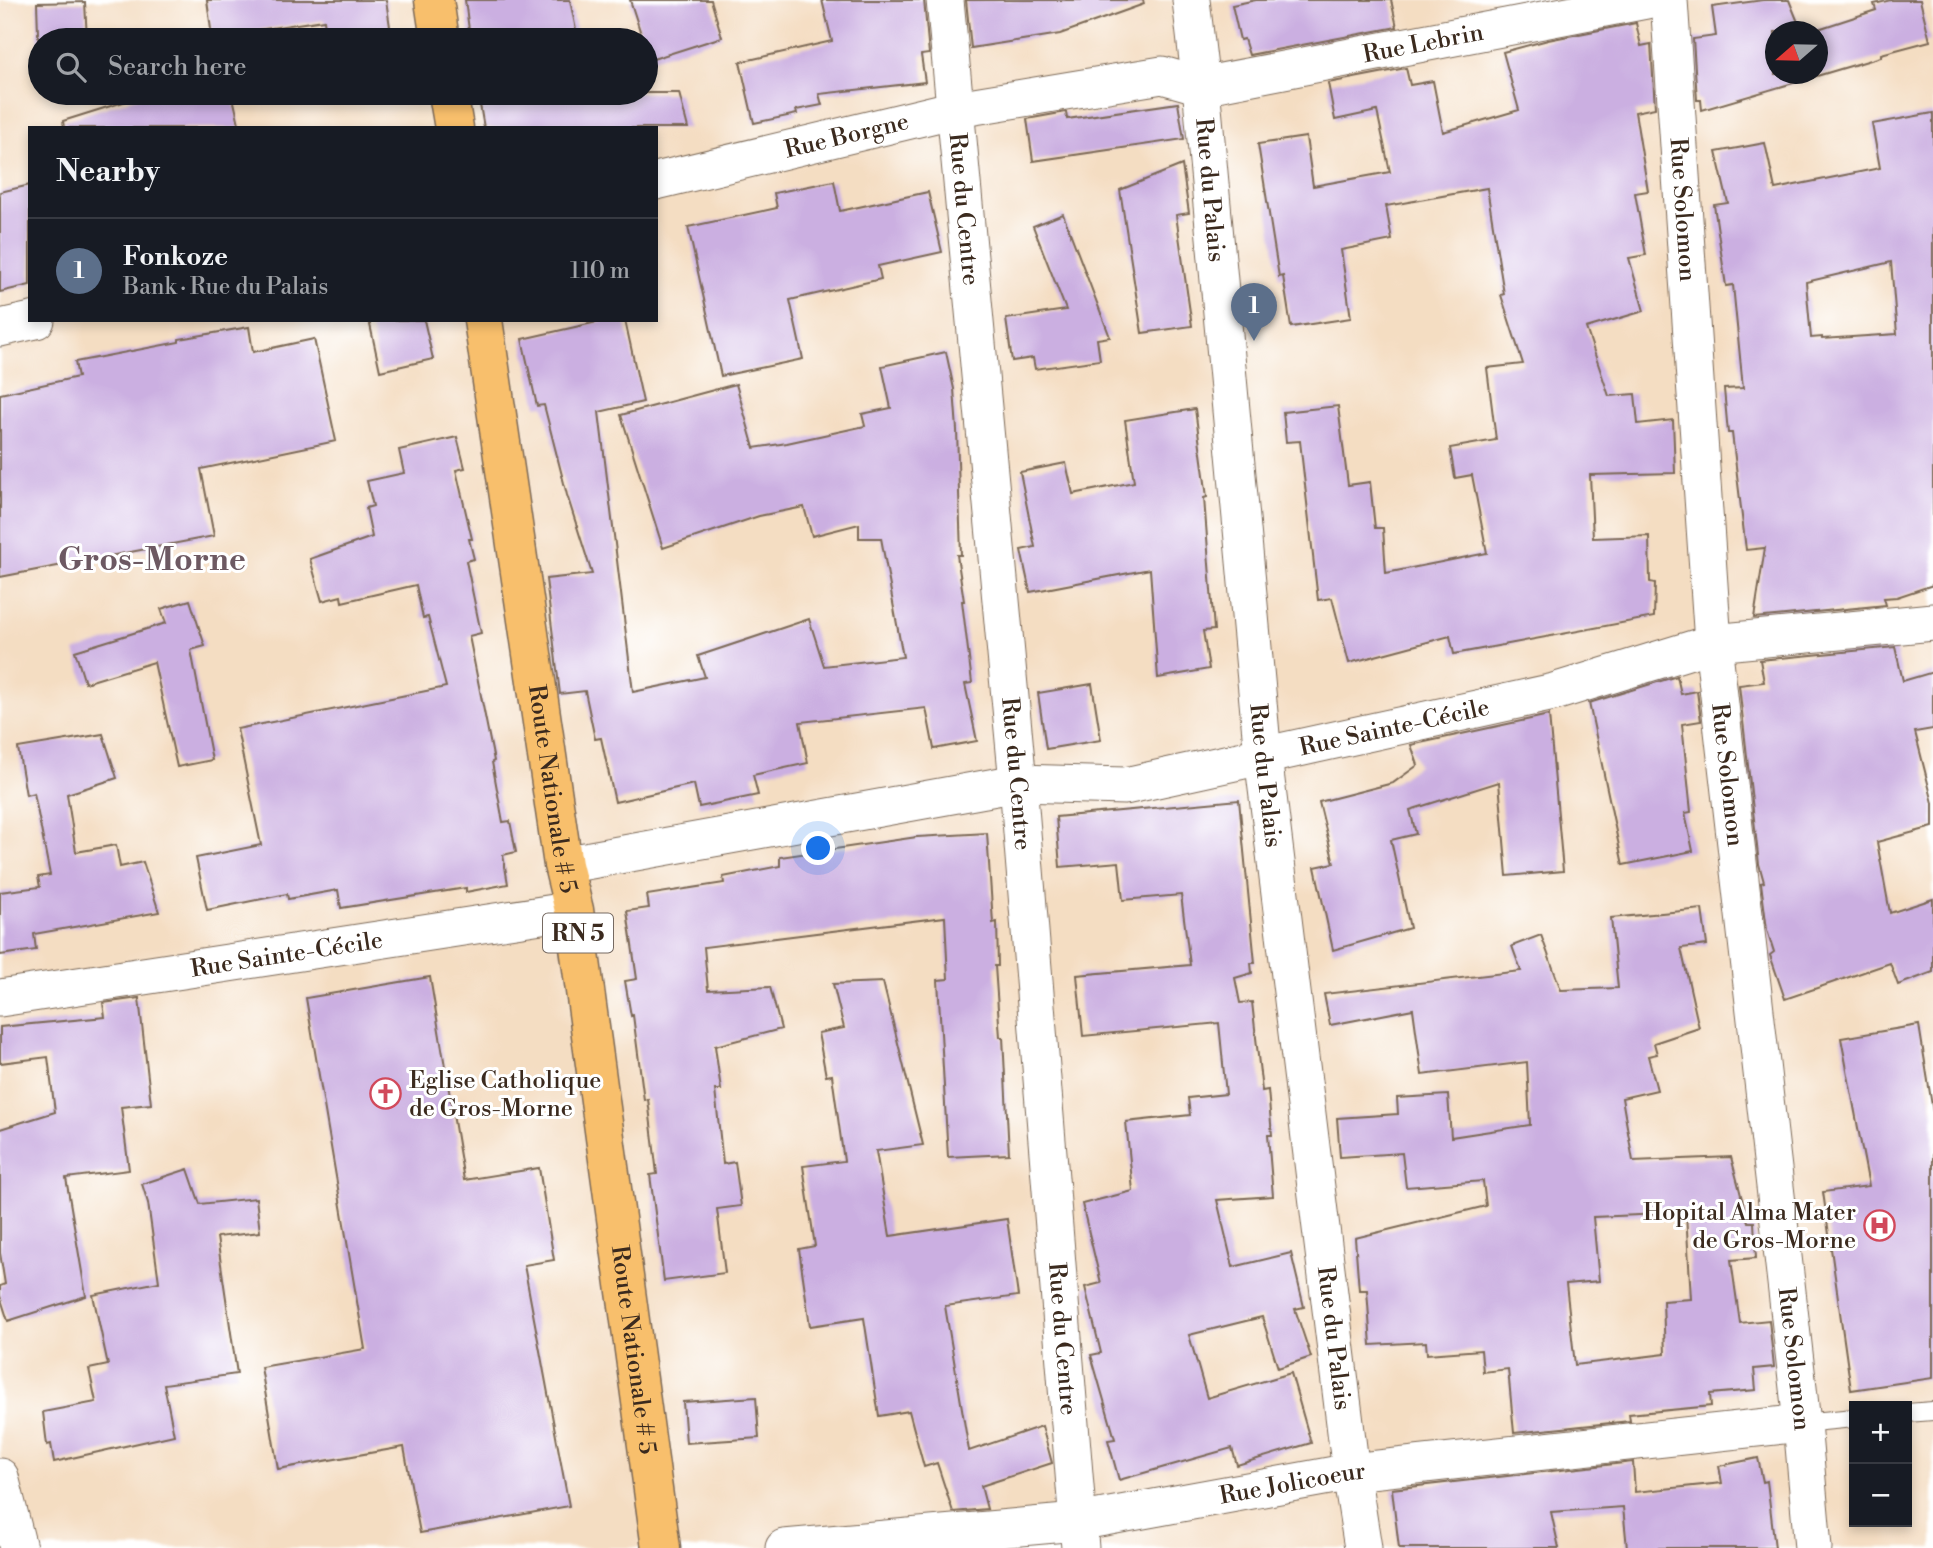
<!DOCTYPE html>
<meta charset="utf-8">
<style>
body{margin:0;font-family:"Libre Bodoni",serif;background:#242831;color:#f1f3f6}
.controls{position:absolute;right:21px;bottom:21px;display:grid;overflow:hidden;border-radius:0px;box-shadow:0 4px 10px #0003}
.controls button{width:63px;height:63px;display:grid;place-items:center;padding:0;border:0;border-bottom:2px solid #363941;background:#171b24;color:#f1f3f6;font:35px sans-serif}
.compass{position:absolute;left:1765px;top:21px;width:63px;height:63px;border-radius:50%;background:#171b24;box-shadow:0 4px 10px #0003;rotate:250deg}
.you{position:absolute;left:819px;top:849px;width:24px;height:24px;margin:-18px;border:5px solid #fff;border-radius:50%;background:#1a73e8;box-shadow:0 0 0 10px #1a73e833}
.badge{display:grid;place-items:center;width:46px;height:46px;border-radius:50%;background:#d1495b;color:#fff;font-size:23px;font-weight:700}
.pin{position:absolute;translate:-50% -58px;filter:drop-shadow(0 2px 4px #0008)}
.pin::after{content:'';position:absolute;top:37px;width:24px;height:21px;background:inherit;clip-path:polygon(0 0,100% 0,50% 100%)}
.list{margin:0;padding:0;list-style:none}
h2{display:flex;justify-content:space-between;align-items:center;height:91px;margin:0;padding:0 28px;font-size:30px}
h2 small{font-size:23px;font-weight:400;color:#9ea1a6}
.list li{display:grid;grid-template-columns:46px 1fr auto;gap:21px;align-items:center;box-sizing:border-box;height:105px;padding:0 28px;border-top:2px solid #363941}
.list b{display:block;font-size:26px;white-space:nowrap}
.list p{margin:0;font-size:23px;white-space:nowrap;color:#9ea1a6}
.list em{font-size:23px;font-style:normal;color:#9ea1a6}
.icon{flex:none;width:38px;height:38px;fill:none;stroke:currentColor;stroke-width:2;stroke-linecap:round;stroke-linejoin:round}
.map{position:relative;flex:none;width:1933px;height:1548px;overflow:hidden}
.search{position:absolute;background:#171b24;box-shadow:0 4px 10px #0003;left:28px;top:28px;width:630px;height:77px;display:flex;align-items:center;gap:18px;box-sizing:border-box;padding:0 24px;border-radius:38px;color:#9ea1a6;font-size:26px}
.panel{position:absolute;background:#171b24;box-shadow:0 4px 10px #0003;left:28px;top:126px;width:630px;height:196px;border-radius:0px}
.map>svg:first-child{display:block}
</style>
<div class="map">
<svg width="1933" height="1548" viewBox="0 0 1933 1548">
<rect width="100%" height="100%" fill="#fff"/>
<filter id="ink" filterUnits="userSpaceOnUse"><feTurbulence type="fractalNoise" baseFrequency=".0143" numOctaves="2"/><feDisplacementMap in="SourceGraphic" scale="14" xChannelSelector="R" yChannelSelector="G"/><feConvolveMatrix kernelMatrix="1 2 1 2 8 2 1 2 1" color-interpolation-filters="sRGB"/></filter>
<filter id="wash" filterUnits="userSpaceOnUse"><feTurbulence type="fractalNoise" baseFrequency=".00686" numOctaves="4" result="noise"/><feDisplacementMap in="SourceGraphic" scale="28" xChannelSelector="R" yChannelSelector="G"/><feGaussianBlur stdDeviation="1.57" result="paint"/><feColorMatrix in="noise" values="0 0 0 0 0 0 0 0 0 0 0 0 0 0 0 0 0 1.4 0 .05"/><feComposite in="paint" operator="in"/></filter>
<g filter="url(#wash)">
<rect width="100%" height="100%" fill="#f4ddc2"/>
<g id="blocks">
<path fill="#cbafe1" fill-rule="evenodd" d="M207,0H386L392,40H327L324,20L212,37Z
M465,0H570L578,40H468L467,37H470Z
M630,0H711L722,37L650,60L646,40H643Z
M822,0H924L929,54L921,55L925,82L819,94L822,105L796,110L797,114L754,123L740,62L832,41Z
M966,0H1143L1144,4L1060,34L971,48Z
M1256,0H1391L1397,27L1249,55L1244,39L1240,40L1232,5Z
M1763,0H1789L1802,32H1775V74H1817V32H1809L1876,10L1874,4L1891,0H1920L1930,41L1881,54V57L1702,110L1701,100H1697L1693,39L1716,36L1712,7Z
M85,2L87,40H40L39,63L37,3Z
M1636,23L1641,46L1651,44L1655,108L1635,112L1648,191L1635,193L1646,255L1629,258L1644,311L1586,328L1609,396L1635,394L1638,424L1673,420L1675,473L1590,475L1593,538L1649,536L1650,582L1655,583L1654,617L1454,654L1450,636L1349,663L1332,598L1318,600L1300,441L1286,442L1283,412L1338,406L1348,485L1370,482L1375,528H1383L1386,573L1487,553L1472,475L1455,478L1450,448L1496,440L1487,368L1523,364L1501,295L1504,294L1487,188L1386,206L1392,240L1341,250L1351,318L1291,327L1283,276L1279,277L1258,144L1306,137L1313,186L1390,172L1377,111L1335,120L1328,83L1406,68L1410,85L1433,81L1443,132L1519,110L1503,52L1548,40Z
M152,93H232L240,128H64L63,121Z
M478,93H679L688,128H484Z
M1178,103L1184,139L1033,161L1027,119L1066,112L1067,119Z
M1933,113V585L1897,597L1884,598L1886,605L1754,618L1765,548L1746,550L1732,433H1728L1724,389L1743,388L1733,285L1726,286L1714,205L1728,203L1716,152L1765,143L1775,189L1880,168L1872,124ZM1891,262L1897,334L1822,339V337L1811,338L1806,282Z
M1182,165L1189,213L1176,215L1192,326L1142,333L1120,190Z
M834,181L840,211L928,192L942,252L878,266L881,279L790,300L803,359L721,376L688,227L777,208L774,193Z
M30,185V285L0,292V192Z
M1063,214L1110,337L1097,339L1100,360L1035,369L1033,358L1012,361L1006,319L1066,310L1033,226Z
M369,320H424L433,359L380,371Z
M606,320H625L643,402L599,412L633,692L705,677L698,656L809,619L824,666L903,657L881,538H859V524L812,536L804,507L759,516L663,548L621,415L736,384L754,448L787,443L865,426L862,414L891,408L882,366L946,352L954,389L957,430L961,555H957L964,601H962L972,683L965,684L977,741L934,749L926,708L800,722L808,763L753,775L758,795L699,807L694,784L615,802L601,738L595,739L585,691L560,694L546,579L592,574L567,495L544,405L537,406L522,339Z
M249,327L253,352L314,339L336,441L201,469L214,536L0,577V394L78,377L75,362L179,342V339Z
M1195,409L1207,497L1204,498L1214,630L1203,631L1209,669L1158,678L1150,569L1030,592L1021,550L1035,547L1020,472L1066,463L1073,494L1134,482L1125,420Z
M457,437L465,468L456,470L472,539H469L474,559L466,561L481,633L469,636L494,761L492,762L503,822L510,821L516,852L503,855L508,884L466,892V888L341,908L338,890L288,899L287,894L207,910L196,858L261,845L237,729L446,687L428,617L423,618L416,585L342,602L341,596L322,601L310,559L372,537L366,508L373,506L367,481L404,473L399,450Z
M190,600L205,646L191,650L212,760L177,767L154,662L85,683L75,651L166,623L161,609Z
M1895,647L1903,681L1933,672V729L1915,732L1933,803V827L1877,842L1890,913L1933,899V972L1898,985L1890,963L1785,999L1770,955L1774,952L1767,930L1761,883L1764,882L1759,864L1739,685L1764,682L1760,660Z
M1677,676L1681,694L1697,691L1701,721L1682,724L1691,812L1685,813L1693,851L1623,865L1589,703Z
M1092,684L1101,740L1046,749L1038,693Z
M1549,715L1563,871L1507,876L1499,782L1410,810L1416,834L1391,840L1410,928L1333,950L1315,867L1334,863L1319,802L1393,783L1418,765L1411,745Z
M103,734L117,778L67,794L76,852L116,845L120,867L143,862L159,912L34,934L36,950L0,955V892L40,887L38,877L50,875L34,793L26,795L18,748Z
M1239,800L1255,963H1251L1252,973L1235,978L1240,1003L1252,1002L1262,1091L1268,1090L1272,1135H1268L1273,1196L1217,1200L1233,1267L1291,1253L1304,1307L1295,1309L1311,1357L1278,1368L1262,1317L1189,1335L1207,1398L1291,1373L1311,1443L1237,1465L1232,1448L1119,1480L1108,1440L1115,1439L1091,1355L1101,1353L1085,1287L1101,1283L1082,1204L1133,1191L1126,1122L1190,1115L1188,1098L1226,1094L1219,1023L1083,1036L1077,975L1190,965L1181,895L1123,900L1119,862L1060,867L1056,817Z
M987,833L993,923L997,922L998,966H995L1000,1037H1003L1009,1154L948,1157L938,980L948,979L945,917L704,947L708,990L770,987L781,1029L715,1046L721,1090H715L723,1164L735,1162L741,1206L717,1209L725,1273L664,1281L650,1175L657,1174L648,1099L644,1100L633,1015L631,1016L625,981L637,979L627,911L649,908L647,895L724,883L723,877L780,866V857L917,837Z
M1702,909L1707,945L1681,948L1699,1028L1654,1043L1657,1054L1648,1056L1657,1090L1622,1098L1633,1161L1731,1157L1748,1222H1754L1756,1258L1731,1260L1740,1323L1769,1320L1774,1367L1754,1369L1756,1390L1710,1394L1711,1406L1629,1414L1630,1421L1514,1433L1508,1369L1483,1372L1481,1350L1427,1354L1426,1342L1371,1345L1367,1290H1359L1355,1238L1486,1206L1483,1181L1406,1187L1402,1153L1340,1157L1337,1118L1398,1114L1397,1098L1448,1095L1451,1137L1530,1125L1527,1062L1422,1075L1413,1009L1330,1025L1324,994L1521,971L1512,946L1541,935L1561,990L1618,988L1611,918ZM1686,1213L1691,1299L1663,1301L1665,1354L1575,1365L1566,1284L1599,1281L1593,1217Z
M430,977L464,1180L539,1168L554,1260L524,1265L569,1506L420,1533L404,1447L278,1469L261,1367L365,1349L306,998Z
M883,982L923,1145L876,1151L890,1236L1007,1219L1018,1296L945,1306L969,1451L1042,1426L1052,1463L981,1486L987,1509L953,1512L937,1463L924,1467L909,1411L879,1416L864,1318L810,1326L799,1249L815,1246L803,1166L844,1161L832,1075L826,1076L818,1033L844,1028L833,984Z
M139,998L151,1104L121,1107L129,1170L66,1178L86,1296L8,1321L0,1296V1286L5,1284L0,1253V1129L55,1112L48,1057L0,1063V1027L105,1017L103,1003Z
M1919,1025L1933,1112V1378L1851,1390L1823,1192L1869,1186L1841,1038Z
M188,1169L200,1204L256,1198L260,1232L217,1237L237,1374L164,1384L174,1435L54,1462L51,1444L47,1445L43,1412L96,1402L89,1369L108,1365L93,1295L159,1282L148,1203L142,1184Z
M756,1397L759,1438L686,1443L683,1402Z
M1758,1458L1763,1482L1767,1481L1775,1548H1627L1623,1507L1551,1512L1559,1548H1399L1392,1489L1633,1462L1635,1492L1722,1483L1719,1466Z"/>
</g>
</g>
<g filter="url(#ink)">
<use href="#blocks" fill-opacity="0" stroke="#7c6957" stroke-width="2"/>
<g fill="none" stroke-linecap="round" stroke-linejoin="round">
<defs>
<path id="service" d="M1907,1413L1933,1411
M1802,1423L1854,1418"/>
<g id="minor">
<path id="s1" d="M945,0L1018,783L1080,1548"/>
<path id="s2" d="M1191,0L1201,86L1263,756L1351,1472L1363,1548"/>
<path id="s3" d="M1669,0L1713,643L1802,1423L1813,1548"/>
<path id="s4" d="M656,181L956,109L1162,75L1201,86L1646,0"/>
<path d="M0,328L36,320"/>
<path id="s5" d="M563,865L1018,783L1125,786L1554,692L1713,643L1933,622"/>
<path id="s6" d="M0,998L574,910"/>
<path d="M0,1477L18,1548"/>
<path id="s7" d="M784,1548L1077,1522L1351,1472L1802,1423"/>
</g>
<g id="primary">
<path d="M434,0L440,40"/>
<path d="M448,93L454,128"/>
<path id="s8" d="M483,320L563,865L574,910L661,1548"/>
</g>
</defs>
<use href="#service" stroke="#7c6957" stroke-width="20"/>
<use href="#minor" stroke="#7c6957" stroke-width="39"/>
<use href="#primary" stroke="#7c6957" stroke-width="41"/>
<use href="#service" stroke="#fff" stroke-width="18"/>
<use href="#minor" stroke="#fff" stroke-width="37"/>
<use href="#primary" stroke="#f8bf6c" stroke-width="38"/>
</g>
</g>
<defs>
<symbol id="church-ring" viewBox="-11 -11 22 22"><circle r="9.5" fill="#fff" stroke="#d1495b" stroke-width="1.5"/><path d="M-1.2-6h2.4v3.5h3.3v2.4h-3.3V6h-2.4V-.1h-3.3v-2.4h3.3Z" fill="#d1495b"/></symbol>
<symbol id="hospital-ring" viewBox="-11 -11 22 22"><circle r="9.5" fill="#fff" stroke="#d1495b" stroke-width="1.5"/><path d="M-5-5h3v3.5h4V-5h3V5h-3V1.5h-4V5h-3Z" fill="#d1495b"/></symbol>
</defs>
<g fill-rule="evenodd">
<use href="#church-ring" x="368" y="1076" width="35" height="35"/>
<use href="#hospital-ring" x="1862" y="1208" width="35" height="35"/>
</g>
<g text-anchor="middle" stroke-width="6" stroke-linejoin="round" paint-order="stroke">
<rect fill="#fff" stroke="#766a62" stroke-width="2" x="543" y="913.5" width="70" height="39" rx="5"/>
<g font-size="23" font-weight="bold" fill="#3b2a1e">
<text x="578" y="941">RN 5</text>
</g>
<g font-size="24" fill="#3b2a1e" stroke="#fff">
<text dy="8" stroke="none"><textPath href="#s4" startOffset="784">Rue Lebrin</textPath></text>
<text dy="8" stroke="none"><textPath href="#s4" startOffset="196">Rue Borgne</textPath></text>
<text dy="8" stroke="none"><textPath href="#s2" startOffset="191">Rue du Palais</textPath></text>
<text dy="8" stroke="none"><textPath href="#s1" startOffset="210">Rue du Centre</textPath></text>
<text dy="8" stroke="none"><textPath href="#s3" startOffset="210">Rue Solomon</textPath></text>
<text dy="8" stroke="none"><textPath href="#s5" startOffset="845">Rue Sainte-Cécile</textPath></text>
<text dy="8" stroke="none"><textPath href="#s1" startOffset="777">Rue du Centre</textPath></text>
<text dy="8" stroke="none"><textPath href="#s2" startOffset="779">Rue du Palais</textPath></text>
<text dy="8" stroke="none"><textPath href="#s3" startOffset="777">Rue Solomon</textPath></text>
<text dy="8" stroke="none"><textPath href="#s8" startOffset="474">Route Nationale # 5</textPath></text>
<text dy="8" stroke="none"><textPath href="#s6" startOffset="290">Rue Sainte-Cécile</textPath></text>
<text dy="8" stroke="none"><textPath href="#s2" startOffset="1346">Rue du Palais</textPath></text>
<text dy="8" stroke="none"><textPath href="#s1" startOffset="1344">Rue du Centre</textPath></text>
<text dy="8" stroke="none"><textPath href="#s8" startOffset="1041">Route Nationale # 5</textPath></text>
<text dy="8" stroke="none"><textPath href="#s3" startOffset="1365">Rue Solomon</textPath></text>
<text dy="8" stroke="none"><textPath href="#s7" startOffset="513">Rue Jolicoeur</textPath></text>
</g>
<g font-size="24" fill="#3b2a1e" stroke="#fff" text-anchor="start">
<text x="409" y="1088">Eglise Catholique<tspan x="409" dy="28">de Gros-Morne</tspan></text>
<text x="1856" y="1220" text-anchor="end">Hopital Alma Mater<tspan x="1856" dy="28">de Gros-Morne</tspan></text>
</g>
<g font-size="32" font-weight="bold" fill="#6d5962" stroke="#fff">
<text x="152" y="570">Gros-Morne</text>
</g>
</g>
</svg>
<div class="controls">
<button>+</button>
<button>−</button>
</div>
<svg class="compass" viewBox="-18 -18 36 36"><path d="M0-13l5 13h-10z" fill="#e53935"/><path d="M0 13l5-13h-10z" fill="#9ea1a6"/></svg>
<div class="you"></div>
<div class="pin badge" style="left:1254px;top:341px;background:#5c6f8a">1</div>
<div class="search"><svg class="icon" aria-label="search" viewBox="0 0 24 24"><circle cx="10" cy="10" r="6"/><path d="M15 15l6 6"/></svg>Search here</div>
<section class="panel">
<h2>Nearby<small></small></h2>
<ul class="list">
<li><span class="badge" style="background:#5c6f8a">1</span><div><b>Fonkoze</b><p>Bank · Rue du Palais</p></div><em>110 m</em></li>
</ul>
</section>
</div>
